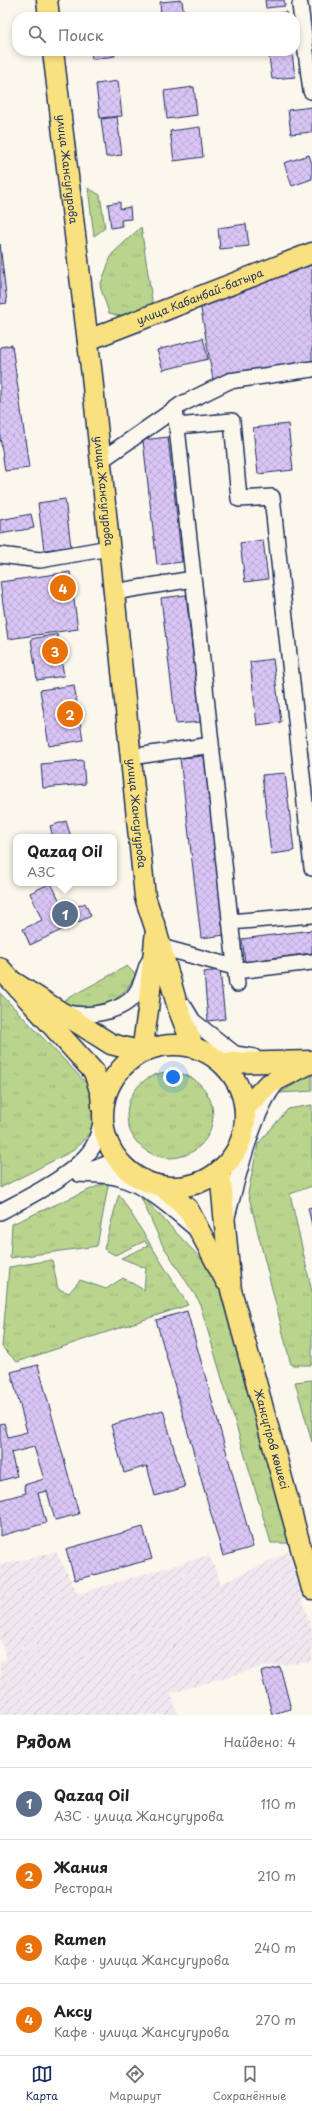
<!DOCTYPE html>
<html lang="ru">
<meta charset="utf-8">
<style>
body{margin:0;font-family:"Playpen Sans",sans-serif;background:#f6f6f6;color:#222}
.you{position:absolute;left:173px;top:1077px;width:14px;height:14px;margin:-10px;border:3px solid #fff;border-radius:50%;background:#1a73e8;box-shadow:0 0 0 6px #1a73e833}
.badge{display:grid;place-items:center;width:26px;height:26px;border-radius:50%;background:#1b2f5e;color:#fff;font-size:13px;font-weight:700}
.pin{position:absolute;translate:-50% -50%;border:2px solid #fff;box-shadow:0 1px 4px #0006}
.popup{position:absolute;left:13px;top:834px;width:104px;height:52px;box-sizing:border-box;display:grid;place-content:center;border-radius:8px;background:#fff;filter:drop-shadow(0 1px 3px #0005);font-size:13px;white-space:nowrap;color:#767676}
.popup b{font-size:15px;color:#222}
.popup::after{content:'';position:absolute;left:50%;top:100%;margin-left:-8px;border:8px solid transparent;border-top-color:#fff}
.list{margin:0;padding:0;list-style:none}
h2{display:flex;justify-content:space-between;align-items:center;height:52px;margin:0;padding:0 16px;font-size:17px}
h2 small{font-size:13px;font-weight:400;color:#767676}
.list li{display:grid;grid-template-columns:26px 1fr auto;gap:12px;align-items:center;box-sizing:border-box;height:72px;padding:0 16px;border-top:1px solid #e0e0e0}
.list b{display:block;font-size:15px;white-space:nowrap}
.list p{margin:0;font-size:13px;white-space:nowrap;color:#767676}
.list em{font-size:13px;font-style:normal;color:#767676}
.icon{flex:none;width:22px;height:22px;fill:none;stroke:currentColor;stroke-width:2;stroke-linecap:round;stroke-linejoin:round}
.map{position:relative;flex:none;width:312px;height:1715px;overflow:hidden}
.search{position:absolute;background:#fff;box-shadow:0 2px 6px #0003;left:12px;right:12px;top:12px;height:44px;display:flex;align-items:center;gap:10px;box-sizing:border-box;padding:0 14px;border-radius:16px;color:#767676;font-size:15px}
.sheet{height:340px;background:#fff}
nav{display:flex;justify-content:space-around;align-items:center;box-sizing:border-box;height:56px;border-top:1px solid #e0e0e0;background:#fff;font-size:11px;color:#767676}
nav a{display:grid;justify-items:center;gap:2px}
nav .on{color:#1b2f5e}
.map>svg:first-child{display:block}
</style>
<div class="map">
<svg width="312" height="1715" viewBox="0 0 312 1715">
<defs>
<pattern id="industrial-furrows" width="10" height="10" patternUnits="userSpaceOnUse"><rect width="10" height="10" fill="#f1e8ef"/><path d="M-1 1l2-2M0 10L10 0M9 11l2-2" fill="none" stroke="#cec7cf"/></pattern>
<pattern id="grass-tufts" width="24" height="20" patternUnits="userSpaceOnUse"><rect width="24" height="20" fill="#b9d58d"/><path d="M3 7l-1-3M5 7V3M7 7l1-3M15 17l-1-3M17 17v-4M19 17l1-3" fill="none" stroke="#9eb77c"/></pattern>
<pattern id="building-cross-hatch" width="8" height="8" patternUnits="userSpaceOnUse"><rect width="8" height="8" fill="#dac5f5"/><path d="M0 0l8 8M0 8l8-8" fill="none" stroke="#baaad4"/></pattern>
</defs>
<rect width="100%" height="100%" fill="#fbf7ec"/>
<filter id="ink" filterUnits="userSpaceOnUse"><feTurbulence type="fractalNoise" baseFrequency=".025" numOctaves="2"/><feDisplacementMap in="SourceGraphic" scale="8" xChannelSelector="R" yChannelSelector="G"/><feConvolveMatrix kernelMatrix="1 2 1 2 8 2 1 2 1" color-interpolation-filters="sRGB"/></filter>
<g filter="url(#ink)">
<path fill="url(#industrial-furrows)" d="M56,1552L78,1594L209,1555L221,1584L288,1552L312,1631V1662L262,1667L171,1693L178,1715H0V1661L6,1659L0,1637V1565Z"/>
<path fill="url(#grass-tufts)" stroke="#6a8276" d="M88,188L100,195L105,228L94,236Z
M141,227L153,307L123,317L109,313L100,286L112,254Z
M127,966L136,975L126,990L111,1003L95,1011L71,1012L59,1003Z
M0,993L88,1085L96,1114L91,1132L74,1150L0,1188Z
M127 1115a43 43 0 1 1 86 0a43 43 0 1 1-86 0Z
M312,1073V1091L280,1093Z
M312,1105V1186L290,1194L312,1292V1365H291L248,1193L258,1144L288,1109Z
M109,1181L97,1246L10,1258L12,1224Z
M139,1193L217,1276L289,1543H271L199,1301L162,1244Z
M119,1194L188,1305L17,1362L2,1347L9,1267L52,1260L58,1289L69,1293L80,1280L106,1289L123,1278L144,1290L146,1268L121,1258L148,1246L145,1241L115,1255L104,1249Z
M312,1380V1442L295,1382Z"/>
<path fill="url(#building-cross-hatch)" stroke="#1b2f5e" d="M182,0L184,17H161L160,2Z
M265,0H284L285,6L266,8Z
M286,12L287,17H268L267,15Z
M91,51H114L115,56L92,59Z
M292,53L295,77L272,79L269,56Z
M118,81L122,116L100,118L96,84Z
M194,87L197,115L167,119L164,91Z
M312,107V132L291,134L288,110Z
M117,117L122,155L106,157L101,119Z
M200,127L203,157L174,161L170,131Z
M309,155L312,164V179L292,186L284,163Z
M120,202V209L130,207L131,219L121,220L122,226L111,228L108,204Z
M246,224L249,246L220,249L218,228Z
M0,244L7,303L0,304Z
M312,261V363L232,375L213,380L200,303Z
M203,338L208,359L163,370L157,350Z
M12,345L29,468L5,471L0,437V347Z
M288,424L293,470L258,474L253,428Z
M168,437L182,562L157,565L143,440Z
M65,499L71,547L44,550L38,503Z
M31,514L34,528L0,534V520Z
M263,540L268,579L245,582L240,543Z
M70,572L78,629L8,639L0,582Z
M186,595L201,722L176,724L161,598Z
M57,634L64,676L37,680L31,639Z
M273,659L281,722L257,725L250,662Z
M74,685L83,740L49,746L40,690Z
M204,756L225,935L201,938L180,758Z
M83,760L85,784L43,788L41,764Z
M285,773L294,851L271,854L262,775Z
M66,821L71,837H53L50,826Z
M51,883L65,912L85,903L91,916L30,945L23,929L42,920L30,893Z
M312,930V953L245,962L242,939Z
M220,970L225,1019L208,1021L204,972Z
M312,1207V1225L308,1208Z
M187,1311L253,1547L223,1556L156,1320Z
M38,1365L79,1514L55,1520L47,1491L38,1493L46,1523L0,1536V1500L26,1493L24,1485L44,1479L34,1447L11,1453L17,1476L0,1481V1424L4,1423L8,1437L27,1432L11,1372Z
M163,1410L185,1487L155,1496L147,1466L124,1473L111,1425Z
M143,1527L152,1559L75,1580L66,1549Z
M280,1667L291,1709L272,1714L261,1672Z"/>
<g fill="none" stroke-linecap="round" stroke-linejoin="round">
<defs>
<path id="minor" d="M300,5L311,91
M175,409L237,984
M177,426L232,421L239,499L272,497L312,868
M100,461L182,404L229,381L312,369
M0,555L40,560L109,548
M114,592L193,579
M131,757L211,745
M230,922L312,915
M161,947L245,970L312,962
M184,1006L193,1021L235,1054L254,1057
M65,1012C85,1019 124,1012 136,993C142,985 144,973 148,963
M83,1173L117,1160
M79,1174C91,1175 107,1174 119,1178C149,1187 172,1209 196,1229
M0,1212C28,1197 81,1172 95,1143C98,1136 100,1127 102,1119
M227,1217C236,1183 254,1108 277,1083"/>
<g id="major">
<path d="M47,0L49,17"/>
<path id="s1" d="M53,51L92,376L145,897L156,930"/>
<path id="s2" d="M88,340L312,253"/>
<path d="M0,968L94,1072L101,1094L102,1107"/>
<path d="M15,983L111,1044L142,1052L148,1010L156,930L178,1008L193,1046"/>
<circle cx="174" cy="1116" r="71"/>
<path d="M222,1063L312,1061"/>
<path d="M245,1108L267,1085L309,1064"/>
<path id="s3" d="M220,1171L231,1290L312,1589"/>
<path d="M163,1187L188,1209L226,1281"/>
</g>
</defs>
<use href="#minor" stroke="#1b2f5e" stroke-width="18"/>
<use href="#major" stroke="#1b2f5e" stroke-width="23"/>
<use href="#minor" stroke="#fbf7ec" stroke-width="15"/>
<use href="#major" stroke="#fae180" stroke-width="20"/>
</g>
</g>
<g text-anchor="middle" stroke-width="3.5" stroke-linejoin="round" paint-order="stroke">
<g font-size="11" fill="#1b2f5e" stroke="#fbf7ec">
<text dy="4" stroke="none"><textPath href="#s1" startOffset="119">улица Жансугурова</textPath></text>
<text dy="4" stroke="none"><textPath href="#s2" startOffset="120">улица Кабанбай-батыра</textPath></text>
<text dy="4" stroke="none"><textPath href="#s1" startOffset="443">улица Жансугурова</textPath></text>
<text dy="4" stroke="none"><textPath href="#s1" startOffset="767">улица Жансугурова</textPath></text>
<text dy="4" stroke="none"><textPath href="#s3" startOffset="274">Жансүгіров көшесі</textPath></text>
</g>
</g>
</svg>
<div class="you"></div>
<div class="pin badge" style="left:65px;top:914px;background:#5c6f8a">1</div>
<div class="popup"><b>Qazaq Oil</b>АЗС</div>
<div class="pin badge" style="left:70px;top:714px;background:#e8710a">2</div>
<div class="pin badge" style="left:55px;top:651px;background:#e8710a">3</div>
<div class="pin badge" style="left:63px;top:588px;background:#e8710a">4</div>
<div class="search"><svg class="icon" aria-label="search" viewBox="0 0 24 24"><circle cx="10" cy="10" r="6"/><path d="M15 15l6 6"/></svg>Поиск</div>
</div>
<section class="sheet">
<h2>Рядом<small>Найдено: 4</small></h2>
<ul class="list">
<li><span class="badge" style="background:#5c6f8a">1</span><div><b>Qazaq Oil</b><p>АЗС · улица Жансугурова</p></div><em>110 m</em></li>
<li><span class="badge" style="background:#e8710a">2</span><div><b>Жания</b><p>Ресторан</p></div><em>210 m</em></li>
<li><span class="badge" style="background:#e8710a">3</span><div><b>Ramen</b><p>Кафе · улица Жансугурова</p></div><em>240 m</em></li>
<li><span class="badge" style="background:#e8710a">4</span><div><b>Аксу</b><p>Кафе · улица Жансугурова</p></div><em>270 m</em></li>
</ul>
</section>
<nav>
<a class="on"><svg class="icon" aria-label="map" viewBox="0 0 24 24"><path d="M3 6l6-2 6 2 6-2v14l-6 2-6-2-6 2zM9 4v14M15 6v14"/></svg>Карта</a>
<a><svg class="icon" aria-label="directions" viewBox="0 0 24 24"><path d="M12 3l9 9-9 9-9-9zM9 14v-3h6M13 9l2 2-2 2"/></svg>Маршрут</a>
<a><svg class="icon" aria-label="saved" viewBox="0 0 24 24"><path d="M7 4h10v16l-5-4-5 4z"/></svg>Сохранённые</a>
</nav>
